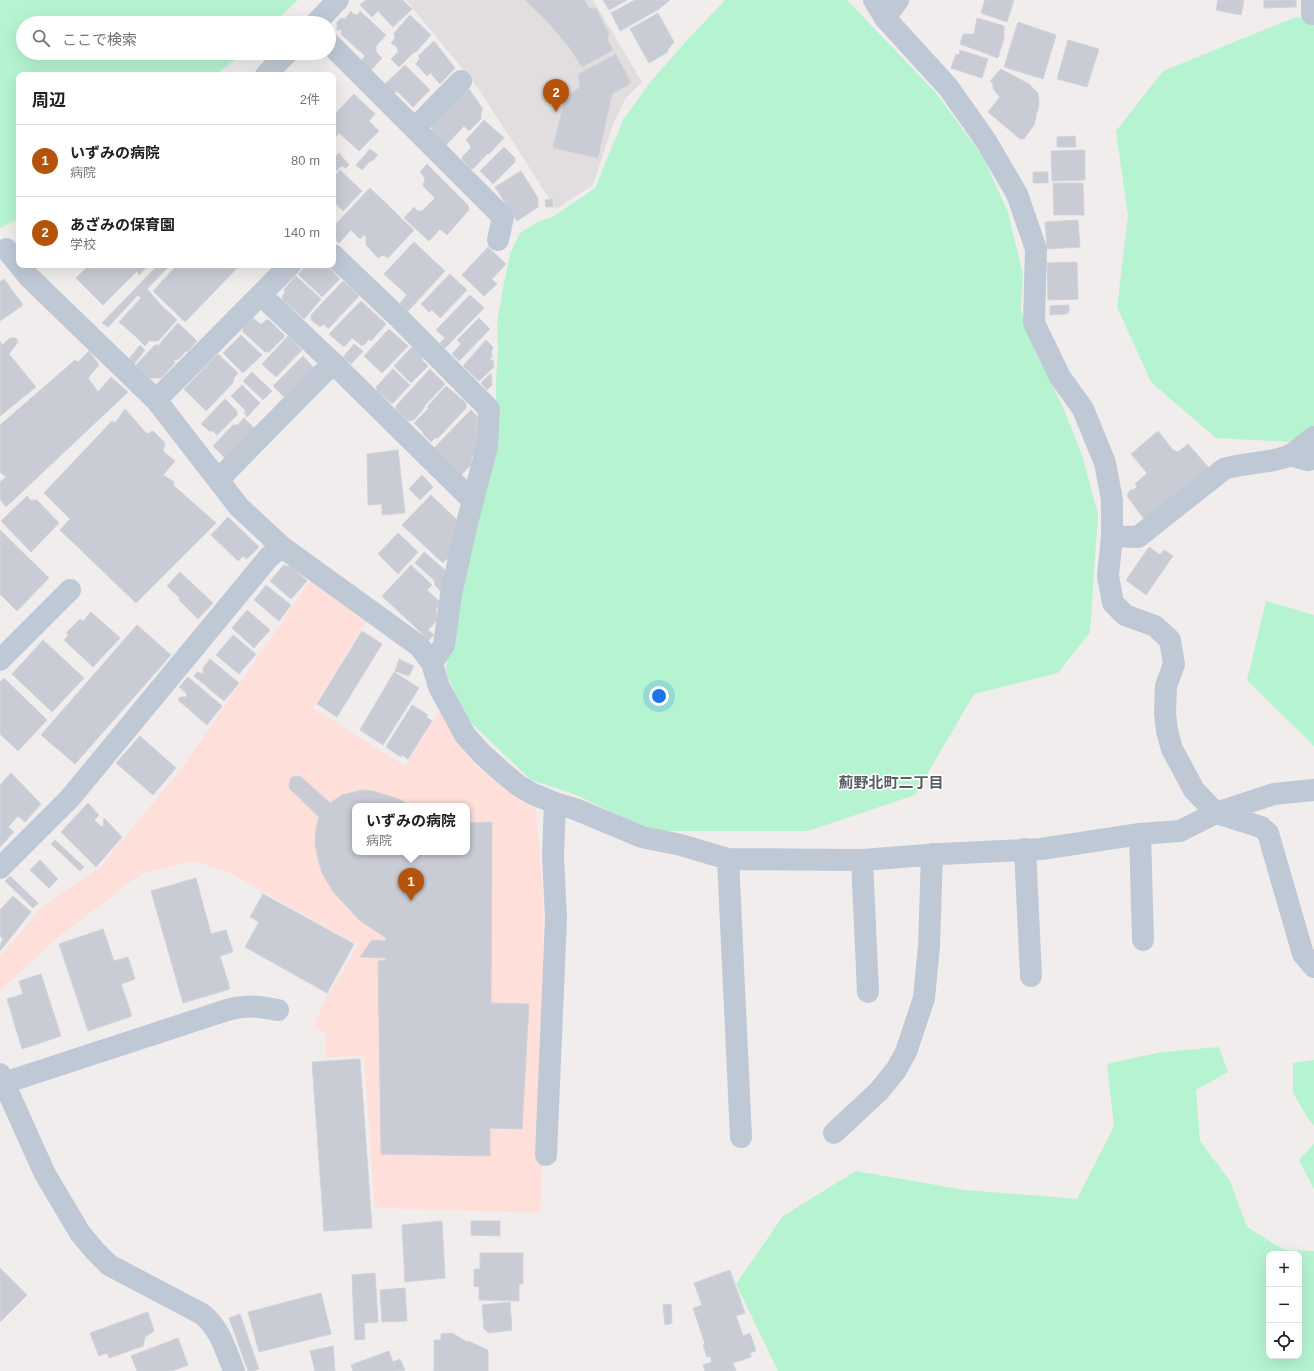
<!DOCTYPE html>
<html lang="ja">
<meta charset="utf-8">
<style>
body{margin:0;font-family:Arial,"Noto Sans JP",sans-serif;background:#f6f6f6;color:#202124}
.controls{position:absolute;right:12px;bottom:12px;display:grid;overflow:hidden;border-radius:8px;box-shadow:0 4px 16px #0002}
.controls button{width:36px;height:36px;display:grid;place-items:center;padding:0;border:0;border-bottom:1px solid #e0e0e0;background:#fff;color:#202124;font:20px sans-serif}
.you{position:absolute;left:659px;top:696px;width:14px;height:14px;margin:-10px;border:3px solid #fff;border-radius:50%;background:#1a73e8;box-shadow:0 0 0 6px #1a73e833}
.badge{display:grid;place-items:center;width:26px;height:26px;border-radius:50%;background:#b45309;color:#fff;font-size:13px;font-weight:700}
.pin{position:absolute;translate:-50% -33px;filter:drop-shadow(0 1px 2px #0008)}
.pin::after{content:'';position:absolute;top:21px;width:14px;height:12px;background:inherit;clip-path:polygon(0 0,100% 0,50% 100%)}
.popup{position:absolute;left:352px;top:803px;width:118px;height:52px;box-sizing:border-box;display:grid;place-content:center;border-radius:8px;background:#fff;filter:drop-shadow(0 1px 3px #0005);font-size:13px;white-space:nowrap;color:#757577}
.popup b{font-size:15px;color:#202124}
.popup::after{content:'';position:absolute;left:50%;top:100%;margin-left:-8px;border:8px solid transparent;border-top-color:#fff}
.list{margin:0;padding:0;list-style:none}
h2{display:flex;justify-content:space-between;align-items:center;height:52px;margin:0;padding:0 16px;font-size:17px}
h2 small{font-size:13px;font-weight:400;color:#757577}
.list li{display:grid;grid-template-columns:26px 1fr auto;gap:12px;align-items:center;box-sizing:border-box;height:72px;padding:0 16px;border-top:1px solid #e0e0e0}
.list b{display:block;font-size:15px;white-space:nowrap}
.list p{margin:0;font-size:13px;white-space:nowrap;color:#757577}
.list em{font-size:13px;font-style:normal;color:#757577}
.icon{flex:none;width:22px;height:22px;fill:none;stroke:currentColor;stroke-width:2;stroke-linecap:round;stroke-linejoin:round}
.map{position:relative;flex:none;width:1314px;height:1371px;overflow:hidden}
.search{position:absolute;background:#fff;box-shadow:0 4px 16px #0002;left:16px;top:16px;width:320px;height:44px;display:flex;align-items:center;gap:10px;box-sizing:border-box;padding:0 14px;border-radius:22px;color:#757577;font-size:15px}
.panel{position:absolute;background:#fff;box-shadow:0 4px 16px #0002;left:16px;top:72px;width:320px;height:196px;border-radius:8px}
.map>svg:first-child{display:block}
</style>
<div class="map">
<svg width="1314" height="1371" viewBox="0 0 1314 1371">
<rect width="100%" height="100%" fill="#f1eded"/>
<path fill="#e2dedf" d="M406,0H593L642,82L626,98L612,127L593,185L556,209L478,88Z"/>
<path fill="#fedfda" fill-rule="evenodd" d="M310,581L366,622L313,708L405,766L439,712L476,766L536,809L543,894V977L535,1156L543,1157L540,1213L375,1208L364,1056L326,1057V1034L314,1027L322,1006L358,945L228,872L194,861L141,874L57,938L0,991V956L42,907L100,867L182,768ZM355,806H467V852H355Z"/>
<path fill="#b6f4d1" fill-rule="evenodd" d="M0,0H298L274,23H23V53H244L215,75H19V219L0,228Z
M725,0H847L936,93L983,157L1008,212L1023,275L1021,310L1037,355L1063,407L1082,455L1098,514L1090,632L1058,673L974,694L915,795L808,831H652L574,794L531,780L465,717L446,672L450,623L496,412V381L498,348L497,323L504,283L510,254L520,233L538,222L554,216L595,188L623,120L652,80L689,38Z
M1296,17L1314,19V429L1293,442L1216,438L1151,382L1117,307L1128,216L1116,131L1163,71Z
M1266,601L1314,615V746L1247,680Z
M1219,1047L1228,1072L1196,1090L1200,1141L1230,1181L1247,1227L1284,1250L1314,1251V1371H778L736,1284L783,1216L856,1171L965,1190L1077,1199L1114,1126L1107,1064L1161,1052ZM1269,1254H1299V1356H1269Z
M1314,1060V1125L1309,1120L1293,1093V1063Z
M1314,1144V1189L1299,1160Z"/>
<path fill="#c9ccd4" stroke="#d1d3da" d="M366,0H403L412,9L393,27L378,11L372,17L360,5Z
M525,0H584L590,9L596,8L609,34L607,39L613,50L582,67L569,47L546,20Z
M603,0H627L609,10Z
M635,0H670L659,9L620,31L611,13Z
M985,0H1014L1007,22L981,13Z
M1218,0H1244L1241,15L1216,10Z
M1264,0H1296V7L1264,8Z
M351,11L353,14L358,15L360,11L386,35L376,46V52L382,58L370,71L360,62L365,56L341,34L342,30H337V22L341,18L345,19Z
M658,13L674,42L668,49V52L649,63L630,29Z
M410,15L431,35L416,52H414L399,67L391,59L398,52L397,47L391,43L395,38L394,33Z
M977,18L1004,26V38L998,58L960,44L963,34H974Z
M1018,22L1056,35L1043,79L1004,67Z
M1068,40L1099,49L1087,87L1057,79Z
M434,41L455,68L440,84L432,75V72L427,76L416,64L420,58L418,56Z
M960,50L988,59L982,78L951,68L956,54L959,55Z
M616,54L631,83L612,94L598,158L553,148L565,98L580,87L578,74Z
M405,65L430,90L413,107L397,91L392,96L383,86Z
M1001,69L1029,84L1038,93L1039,104L1034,125L1024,139H1020L988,112L1000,97L993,89V83L990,81Z
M469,89L483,109L481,113V119L470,130H468L464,126L445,146L432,133V124Z
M354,94L375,114L369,121L379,131L359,151L338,132L337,136L333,132V116Z
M484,120L504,138L489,154H487L474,168L471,169L462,159L463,156L471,148L470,145L466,140Z
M1075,136L1076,147H1057V137Z
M504,147L515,158V162L493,184L480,171Z
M370,149L378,155L372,161H370L362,170L356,165Z
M1085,150V180L1052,181L1051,151Z
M339,153L349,165L346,168L341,166L333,174V155L336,156Z
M427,164L468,205L469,210L447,235L440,229L429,241L404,218L414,207L417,211H422L435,198L423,186L425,178L420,172Z
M340,170L362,191L343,211L336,204L333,206V178Z
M521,171L538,198V207L517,221L495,187Z
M1033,172H1048V183H1033Z
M1053,183H1083L1084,215H1054Z
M370,188L390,207L360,239L351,230L339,243L333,238V227Z
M552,199L553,207H546L545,200Z
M390,207L402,219L370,249L366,245V237L364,235Z
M402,219L414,230L388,258L383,255L378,258L370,249Z
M1078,220L1080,247L1047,249L1045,222Z
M414,242L445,271L408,311L400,303L407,295L384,274Z
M488,247L506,264L492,279L497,284L484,296L462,275Z
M1077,262L1078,299L1048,300L1047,263Z
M89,265H149L139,275L137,271L103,305L76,278Z
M158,265H170L147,289L161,305L134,335L119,322L141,298L138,295L108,327L102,323Z
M177,265H240L185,322L153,291Z
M307,265H327L340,279L322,297L298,274Z
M450,274L467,290L440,318L432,310L429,312L421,304Z
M296,276L321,299L304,319L283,300L282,296L285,293L284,289Z
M4,279L23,305L0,321V282Z
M343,281L359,296L328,329L324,324L320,327L311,320V315Z
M470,295L484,308L445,348L440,343L445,338L436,330Z
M361,301L386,324L371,341L369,339L364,345H361L352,338L345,346H343L329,334Z
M161,305L177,320L158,341H149L145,346L134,335Z
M1069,305V312L1066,314L1050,315V306Z
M253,318L260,324H262L266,320H269L285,336L269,352H265L243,332V328Z
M479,318L490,329L459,361L452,354L461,344L457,340Z
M178,323L197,341L187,352L186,351L179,359L174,360L160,345L161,342Z
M389,329L408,346L382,373L364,356Z
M241,335L262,355L243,373L223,353Z
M288,336L302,350L276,377L262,364Z
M10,338H16L18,342L9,354L36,387L0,416V341L2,345Z
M486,340L493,347L491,353H492V357L490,358V360H493L494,367L479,381L463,366Z
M354,344L363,351L351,364L343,357Z
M140,345L145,350L134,364L129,359Z
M155,345H160L174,360L175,363L161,378H149L136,365Z
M412,347L423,357L422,360L428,366L411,383L394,366Z
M89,351L99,365L88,378L98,392L111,377L128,392L6,507L0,499V482L6,477L0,472V425L75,360L78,362Z
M218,354L238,373L234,378L233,383L206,411L184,389Z
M303,356L314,368L284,397L273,386Z
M393,369L410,385L392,404L381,394L379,395L376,387Z
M430,369L445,384L425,405L424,408L414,420L408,421L396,409V406Z
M252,372L272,391L263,400L243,381Z
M491,373L492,385L487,390L481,383Z
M242,385L260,403L247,417L245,414V410L231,396Z
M446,386L466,403V408L438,438H435L431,442L423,434V432L414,423L428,409V406Z
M225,399L237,411V415L217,435L213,431H209L201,424Z
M125,409L147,434L153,431L165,443L163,451L175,461L163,475L174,482L173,485L216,523L136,603L60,530L70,519L44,493L112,421L115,423Z
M471,410L477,416L476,452L471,458L472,464L460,476L433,449Z
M244,418L255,429L226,459L213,446L233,425H238Z
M1158,431L1173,450L1147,473L1131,454Z
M1188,444L1209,468L1147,523L1127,496L1130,490H1133L1137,487L1135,484L1173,450L1178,452Z
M398,450L405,513L382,515V504L368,505L367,454Z
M422,475L433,487L420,500L409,489Z
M431,495L458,521L451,555L443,563L402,525Z
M27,496L30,500H37L59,523L31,552L1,521Z
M228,517L259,547L247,559L243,556L238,561L211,535Z
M0,530L49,578L17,611L0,594Z
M398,533L418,552L398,574L378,554Z
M1149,547L1160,555L1164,550L1173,556L1146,595L1126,580Z
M424,552L446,571L442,593L435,585L434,580L415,563Z
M284,565L293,568L307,581L291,599L270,581Z
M411,565L432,585L427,590L441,603L436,609L437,620L428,630L434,635L429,640L382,596Z
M180,572L213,603L198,619L179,600L180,598L167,586Z
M266,585L291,605L279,621L254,600Z
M247,610L270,630L254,648L232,628Z
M91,612L120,638L93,667L64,640L68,636L67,632L80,619L83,621Z
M137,625L171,655L75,764L41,735Z
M362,631L382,644L337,717L317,704Z
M233,635L256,654L239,674L216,655Z
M43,640L84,678L52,712L12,674Z
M210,659L239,683L224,701L194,676L197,672L203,674V668Z
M399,659L414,666L409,676L395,671Z
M394,672L419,688L383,745L360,730Z
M188,677L222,706L207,725L178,700L180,697H186L187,694L179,687Z
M4,678L47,720L18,751L0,734V682Z
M412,705L428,715L426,717L432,721L408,759L402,755L401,757L386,747Z
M140,736L176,768L153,795L116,763Z
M11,773L41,804L25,822L18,816L8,827L14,832L0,847V785Z
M297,776L301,777L330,803L342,795L362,790L373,791L399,799L410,806H355V852H467V823L492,822L491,1003L529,1004L522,1129L490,1128V1156L381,1154L378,961L386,960V958L360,957L372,940L386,941V938L359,920L350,910L334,893L322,873L319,863L315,844L316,829L319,817L290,789L289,786L290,780L292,777Z
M88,803L99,815L94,820L102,827L103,826L104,818L122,837L96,867L61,832Z
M55,840L84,867L80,871L51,844Z
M40,860L58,879L49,888L30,870Z
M10,876L38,903L33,908L5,881Z
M196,878L211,934L226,930L233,952L220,956L230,989L183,1003L151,891Z
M263,894L354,944L327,993L245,947L259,922L250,917Z
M13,896L31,912L0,951V945L3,939L0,936V910Z
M103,929L114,961L128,957L135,979L121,984L132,1016L88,1031L59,944Z
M41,974L61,1036L22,1049L7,999L23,994L19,981Z
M360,1059L372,1228L324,1231L312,1062Z
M442,1221L445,1278L405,1282L402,1225Z
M471,1221H500V1236L471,1235Z
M480,1253H523V1284H519V1301L479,1300V1287L474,1286V1269H480Z
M0,1268L27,1295L0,1322Z
M730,1270L745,1313L736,1316L743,1336L750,1333L756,1351L750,1353L751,1357L733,1363L736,1371H705L703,1365L712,1362L710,1356L707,1357L703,1345L705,1344L693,1308L702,1305L694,1283Z
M375,1273L378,1322L354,1324L352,1275Z
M405,1288L407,1321L382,1322L380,1290Z
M321,1293L331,1334L259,1352L248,1312Z
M510,1302L512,1330L489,1333L484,1329L482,1305Z
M671,1304L672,1323L665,1325L663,1305Z
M148,1312L154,1331L145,1337L143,1346L109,1358L107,1353L99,1356L90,1333Z
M240,1314L259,1369L253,1371H248L229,1318Z
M364,1323L365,1339L355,1340L354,1324Z
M452,1333L467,1342L468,1341L488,1350V1371H434V1340H441V1334Z
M178,1338L188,1365L172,1371H137L131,1356Z
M333,1346L335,1371H315L310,1351Z
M389,1351L396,1371H353L351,1365Z
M400,1359L405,1370L396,1371L393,1362Z"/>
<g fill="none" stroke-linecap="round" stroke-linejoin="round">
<path stroke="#bfc9d5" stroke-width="22" d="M874,0L885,18L948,87L986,141L1017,194L1036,249L1034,323L1060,377L1083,409L1105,463L1112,500V536L1108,576L1113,603L1125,615L1155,626L1170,640L1174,664L1166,686L1165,714L1167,731L1172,749L1194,790L1216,813L1261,827L1268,833L1303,954L1314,967
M1312,0V14
M885,18L898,0
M316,23L338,0
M329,43L503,217L498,240
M266,75L287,53
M415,128L461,81
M6,249L29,277L156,400L239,507L282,547L419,646L432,663L439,687L465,735L482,754L502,772L519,786L533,794L555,803L575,809L642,837L681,845L728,859L862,860L940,854L1041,849L1140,834L1180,831L1216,813L1274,794L1314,790
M333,255L399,318L489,409L487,447L467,523L451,595L444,645L432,663
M261,295L333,363L473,501
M156,400L290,265
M1290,455L1307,460L1314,459
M218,480L333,363
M1112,536L1138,537L1224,469C1245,462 1268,464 1288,456C1296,453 1306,442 1314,437
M0,660L70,590
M1140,834L1143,940
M1025,849L1031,976
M728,859L741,1137
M862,860L868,992
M0,868L70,798L269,557L282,547
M0,1074L45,1174L80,1233L95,1251L109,1265L202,1314C220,1328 226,1351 234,1371
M0,1086L4,1083L227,1010C246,1005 258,1006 278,1010
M834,1133L879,1091L896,1070L906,1052L924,998L929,946L932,854
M546,1155L556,918L553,856L555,803"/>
</g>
<g text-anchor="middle" stroke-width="3" stroke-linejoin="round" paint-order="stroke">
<g font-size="15" font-weight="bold" fill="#595d64" stroke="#fff">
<text x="891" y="788">薊野北町二丁目</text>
</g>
</g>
</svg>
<div class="controls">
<button>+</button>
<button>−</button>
<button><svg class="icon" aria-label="locate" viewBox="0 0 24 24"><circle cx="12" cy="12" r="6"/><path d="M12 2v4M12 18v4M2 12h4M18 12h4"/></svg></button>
</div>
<div class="you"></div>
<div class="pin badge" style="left:411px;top:901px">1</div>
<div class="popup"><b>いずみの病院</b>病院</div>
<div class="pin badge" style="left:556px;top:112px">2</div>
<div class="search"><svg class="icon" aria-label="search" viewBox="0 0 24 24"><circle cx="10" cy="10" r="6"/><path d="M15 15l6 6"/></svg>ここで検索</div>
<section class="panel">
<h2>周辺<small>2件</small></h2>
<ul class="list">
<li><span class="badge">1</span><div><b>いずみの病院</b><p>病院</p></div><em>80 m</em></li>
<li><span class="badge">2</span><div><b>あざみの保育園</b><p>学校</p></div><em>140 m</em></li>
</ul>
</section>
</div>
